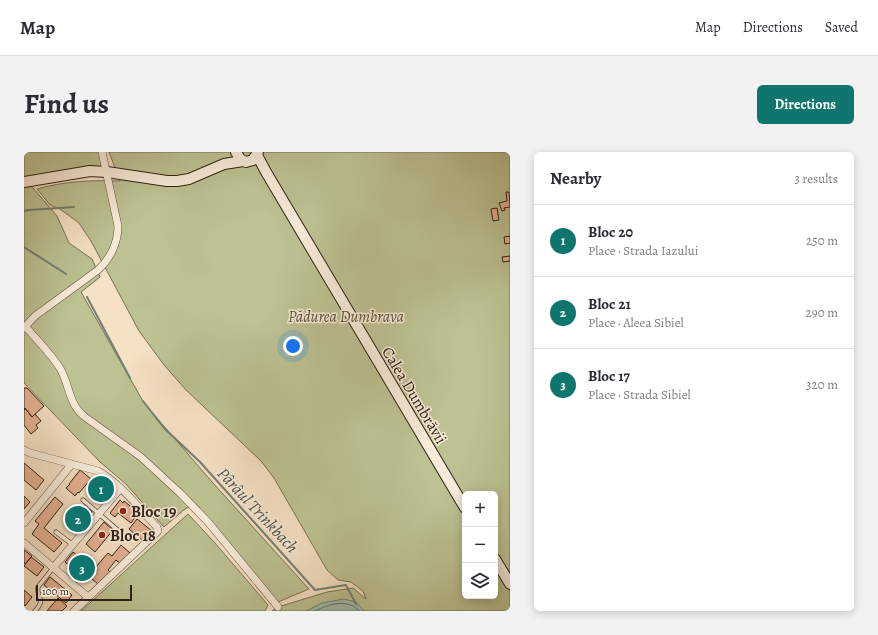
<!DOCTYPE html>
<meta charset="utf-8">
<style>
body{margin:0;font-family:Alegreya,serif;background:#f2f2f3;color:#2b2b33}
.controls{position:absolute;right:12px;bottom:12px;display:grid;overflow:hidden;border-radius:6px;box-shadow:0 2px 10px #0003}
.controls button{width:36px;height:36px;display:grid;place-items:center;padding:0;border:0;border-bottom:1px solid #e1e1e2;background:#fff;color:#2b2b33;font:20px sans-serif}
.scale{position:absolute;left:12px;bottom:10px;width:96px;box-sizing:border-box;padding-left:4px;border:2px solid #312017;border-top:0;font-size:11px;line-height:14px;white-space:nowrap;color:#312017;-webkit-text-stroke:3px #f8ecd9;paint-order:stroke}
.you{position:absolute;left:269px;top:194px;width:14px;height:14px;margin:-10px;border:3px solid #fff;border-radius:50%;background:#1a73e8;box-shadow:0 0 0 6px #1a73e833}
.badge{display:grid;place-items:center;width:26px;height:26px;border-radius:50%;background:#0f766e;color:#fff;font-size:13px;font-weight:700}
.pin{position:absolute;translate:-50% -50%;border:2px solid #fff;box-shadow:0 1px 4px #0006}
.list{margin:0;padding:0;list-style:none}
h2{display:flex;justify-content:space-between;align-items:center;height:52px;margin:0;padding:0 16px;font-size:17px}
h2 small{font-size:13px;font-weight:400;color:#7c7c81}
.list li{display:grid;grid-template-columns:26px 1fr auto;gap:12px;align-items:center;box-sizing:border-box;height:72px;padding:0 16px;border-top:1px solid #e1e1e2}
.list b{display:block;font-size:15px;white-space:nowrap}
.list p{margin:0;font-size:13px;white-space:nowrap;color:#7c7c81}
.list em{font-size:13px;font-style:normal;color:#7c7c81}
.icon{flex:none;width:22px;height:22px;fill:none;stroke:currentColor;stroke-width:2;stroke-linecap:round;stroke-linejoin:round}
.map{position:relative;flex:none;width:486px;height:459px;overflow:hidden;border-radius:6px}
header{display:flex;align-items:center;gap:24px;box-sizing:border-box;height:56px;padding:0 20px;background:#fff;border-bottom:1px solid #e1e1e2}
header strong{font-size:19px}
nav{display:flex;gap:22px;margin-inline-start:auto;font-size:14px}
.intro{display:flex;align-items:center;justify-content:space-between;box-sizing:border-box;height:96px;padding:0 24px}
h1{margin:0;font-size:28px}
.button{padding:10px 18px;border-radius:6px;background:#0f766e;color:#fff;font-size:14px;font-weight:700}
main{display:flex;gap:24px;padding:0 24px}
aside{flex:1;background:#fff;border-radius:6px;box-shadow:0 2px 10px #0003}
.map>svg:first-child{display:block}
</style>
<header>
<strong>Map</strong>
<nav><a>Map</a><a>Directions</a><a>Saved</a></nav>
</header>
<div class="intro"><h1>Find us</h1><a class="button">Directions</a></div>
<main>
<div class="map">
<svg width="486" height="459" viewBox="0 0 486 459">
<rect width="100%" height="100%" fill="#f5e1c4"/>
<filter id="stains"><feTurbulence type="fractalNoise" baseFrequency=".005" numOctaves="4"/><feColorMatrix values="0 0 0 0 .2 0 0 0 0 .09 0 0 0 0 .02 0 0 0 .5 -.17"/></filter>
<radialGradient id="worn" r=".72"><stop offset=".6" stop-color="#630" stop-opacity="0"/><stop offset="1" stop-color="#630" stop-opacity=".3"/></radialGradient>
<path fill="#bdc293" stroke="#777155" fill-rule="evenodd" d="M0,0H78L80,15L4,30L33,64L45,91L68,107L76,125L57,140L120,251L189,331L285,437L254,450L172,352L161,357L140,375L102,332L76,310L0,231Z
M85,0H486V459H248L254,455L303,440L329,436L342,447L339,439L327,430L314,428L303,418L250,326L237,309L162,238L140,213L115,179L67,89L55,71L36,57L26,53L13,37C41,29 68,28 96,29ZM441,342H471V444H441Z
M164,362L191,391L244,453L241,459H57Z"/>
<path fill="#9dbeae" stroke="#727f72" d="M320,447L332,450L340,459H282L298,451Z"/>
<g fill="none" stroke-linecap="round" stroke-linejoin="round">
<path stroke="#676f62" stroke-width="1" d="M291,459C305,452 324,446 335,459"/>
<path stroke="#727f72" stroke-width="2" d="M0,59L5,58L50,55
M0,95L42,122
M63,145L106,226
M119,249L140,276L176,310L291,438L322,433L332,452"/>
</g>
<path fill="#e3b091" stroke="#312017" d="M482,40H485L486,55L480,56L481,58L478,59L475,51L483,49Z
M473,56L475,68L469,69L467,57Z
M486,84V91L481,92L480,85Z
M486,104V109L479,110L478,105Z
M0,236H3L20,254L8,265L1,256L0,258Z
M1,256L8,265L11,262L17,269L12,273L14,276L7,282L0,273V258Z
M0,311L20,328L12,338L0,328Z
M56,318L67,327L55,341L54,340L51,344L42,336L46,332H45Z
M72,325L90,340L82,349L65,334Z
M0,344L6,350L0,357Z
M31,345L39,352L20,376L38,391L30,400L8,382L15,372L11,369Z
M96,348L99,351L100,349L111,358L109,360L113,363L107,371L94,361L91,365L86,361Z
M60,353L68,360L49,381L41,374Z
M113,367L128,379L119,389L105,377Z
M80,370L89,378L71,400L62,392Z
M97,393L106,401L97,412L92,408L84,418L86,420L75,433L67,426L73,418L71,416L84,401L88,404Z
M0,398L8,404L1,412L0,411Z
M49,400L71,418L63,428L41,410Z
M7,405L20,415L13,424L0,414Z
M26,425L48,443L42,451L20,433Z
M0,438L8,445L1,454L0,453Z
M34,446L43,454L38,459H23Z"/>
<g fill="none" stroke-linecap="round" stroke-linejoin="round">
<defs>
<path id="lane" d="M59,348L97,381L92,386
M32,380L49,393
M11,459C23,446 12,447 14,435L29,416"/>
<path id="street" d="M1,174C11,186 30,205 37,218C46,235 45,253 61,265L117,305L157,342L184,370L254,455
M0,176L11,164L74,118C86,107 94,91 94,74L78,0
M0,298L6,301L74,319C96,331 116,357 133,375L134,379L50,459
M0,371L47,313
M0,391L64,445
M29,416L96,337"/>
<path id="secondary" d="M212,0L216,7L222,10L229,8L234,0
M233,3L242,20L441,356
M0,30L66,19L83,20L143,29H153L165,27L200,12L219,9
M471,407L486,432"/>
</defs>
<use href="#lane" stroke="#625042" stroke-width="5"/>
<use href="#street" stroke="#625042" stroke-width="8"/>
<use href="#secondary" stroke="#312017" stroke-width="12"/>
<use href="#lane" stroke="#f8ecd9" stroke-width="3.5"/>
<use href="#street" stroke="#f8ecd9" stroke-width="7"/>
<use href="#secondary" stroke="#f8ecd9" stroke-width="10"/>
</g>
<g fill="#8f2418" stroke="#f8ecd9" stroke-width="1.5">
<circle cx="99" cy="359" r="4"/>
<circle cx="78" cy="383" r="4"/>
</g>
<g text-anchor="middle" stroke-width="3" stroke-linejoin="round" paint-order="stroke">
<g font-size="16" font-style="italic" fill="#5b513c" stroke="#f8ecd9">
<text x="322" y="170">Pădurea Dumbrava</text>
</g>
<g font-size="16" fill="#312017" stroke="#f8ecd9">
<text transform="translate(391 243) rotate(59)" y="6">Calea Dumbrăvii</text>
</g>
<g font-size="16" font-weight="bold" fill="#312017" stroke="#f8ecd9" text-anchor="start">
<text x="107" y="365">Bloc 19</text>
<text x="86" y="389">Bloc 18</text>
</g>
<g font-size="17" font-style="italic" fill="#514f44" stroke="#f8ecd9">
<text transform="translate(234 358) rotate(47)" y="6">Pârâul Trinkbach</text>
</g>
</g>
<rect width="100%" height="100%" filter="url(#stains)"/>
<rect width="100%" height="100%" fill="url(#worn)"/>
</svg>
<div class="controls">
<button>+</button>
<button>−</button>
<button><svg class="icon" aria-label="layers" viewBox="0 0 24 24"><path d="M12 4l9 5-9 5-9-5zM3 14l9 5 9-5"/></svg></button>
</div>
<div class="scale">100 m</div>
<div class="you"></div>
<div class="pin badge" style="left:77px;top:337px">1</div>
<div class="pin badge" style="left:54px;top:367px">2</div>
<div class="pin badge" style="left:58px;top:416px">3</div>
</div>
<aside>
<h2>Nearby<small>3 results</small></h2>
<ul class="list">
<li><span class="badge">1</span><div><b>Bloc 20</b><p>Place · Strada Iazului</p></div><em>250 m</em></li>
<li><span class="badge">2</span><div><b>Bloc 21</b><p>Place · Aleea Sibiel</p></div><em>290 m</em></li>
<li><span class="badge">3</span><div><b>Bloc 17</b><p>Place · Strada Sibiel</p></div><em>320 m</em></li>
</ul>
</aside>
</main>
